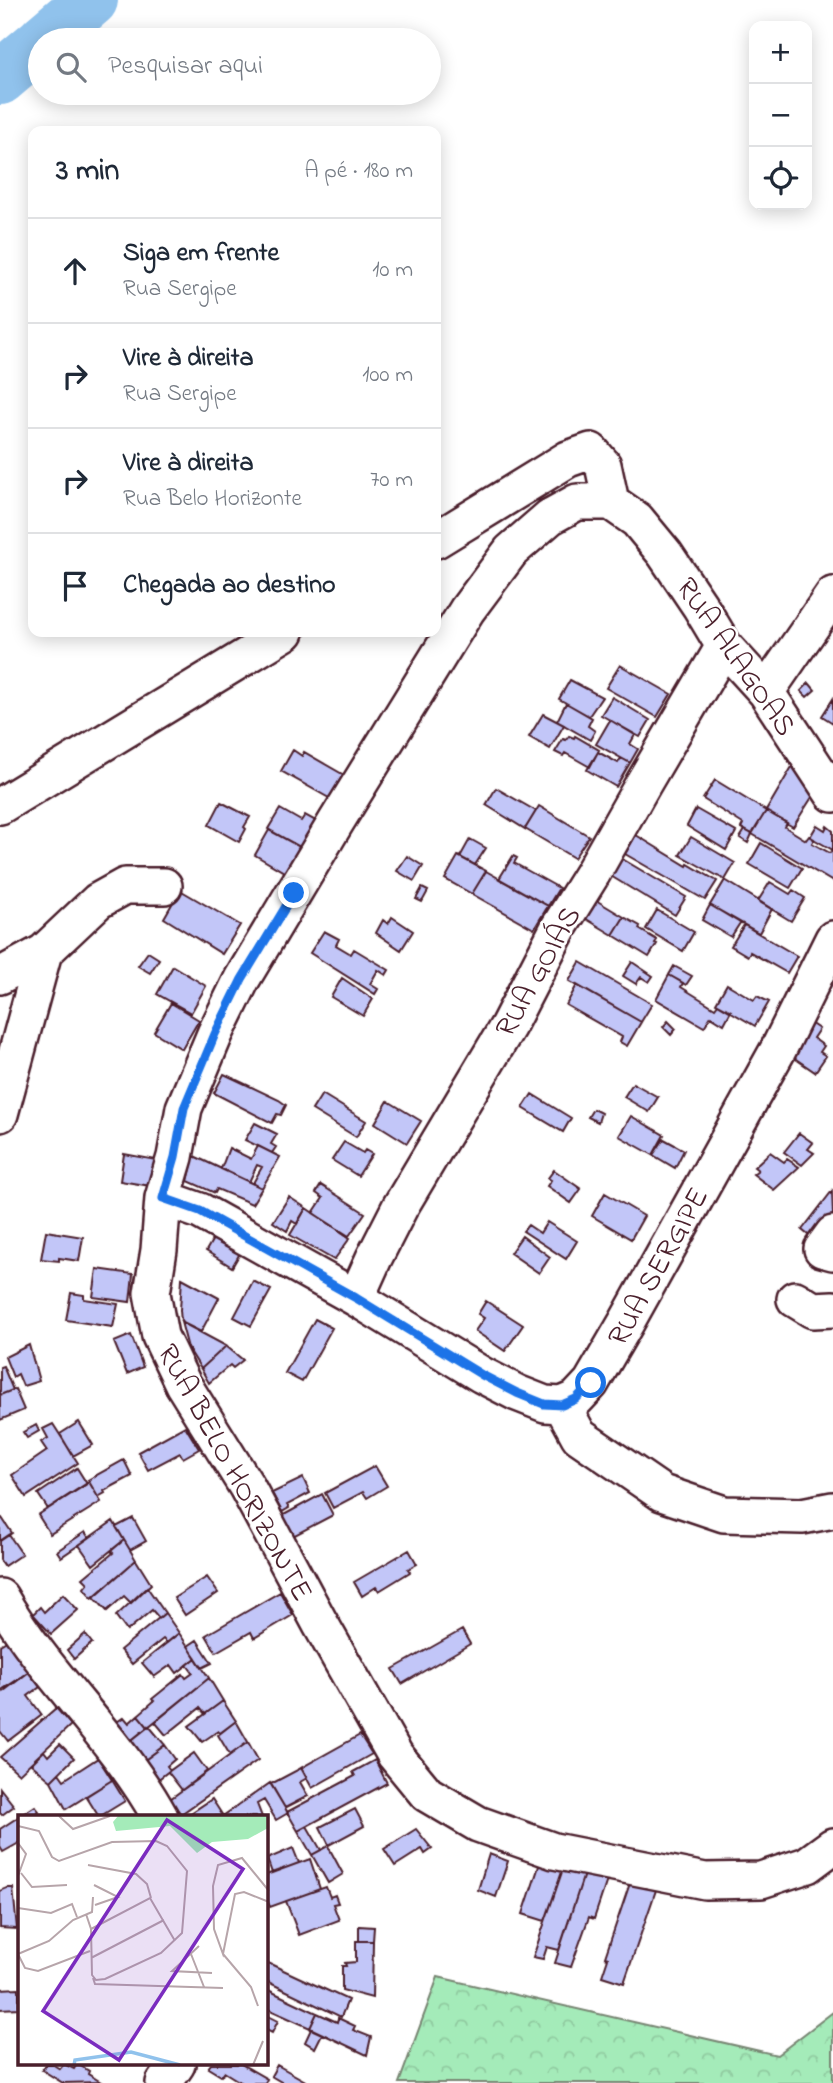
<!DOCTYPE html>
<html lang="pt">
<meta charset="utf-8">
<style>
body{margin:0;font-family:"Indie Flower",sans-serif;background:#f2f2f3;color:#1f2937}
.controls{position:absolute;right:21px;top:21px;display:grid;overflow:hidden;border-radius:14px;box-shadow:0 4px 18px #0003}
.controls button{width:63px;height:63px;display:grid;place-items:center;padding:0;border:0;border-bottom:2px solid #e0e1e3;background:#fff;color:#1f2937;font:35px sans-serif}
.stop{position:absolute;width:21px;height:21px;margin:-16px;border:5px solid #1a73e8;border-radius:50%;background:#fff}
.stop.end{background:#1a73e8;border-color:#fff;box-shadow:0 2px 7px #0008}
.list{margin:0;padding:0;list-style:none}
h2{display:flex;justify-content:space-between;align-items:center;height:91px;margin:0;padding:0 28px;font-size:30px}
h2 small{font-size:23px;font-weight:400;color:#747a83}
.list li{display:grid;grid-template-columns:46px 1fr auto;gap:21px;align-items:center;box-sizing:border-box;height:105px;padding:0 28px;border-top:2px solid #e0e1e3}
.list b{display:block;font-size:26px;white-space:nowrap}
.list p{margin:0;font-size:23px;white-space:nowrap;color:#747a83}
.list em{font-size:23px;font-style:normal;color:#747a83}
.icon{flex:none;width:38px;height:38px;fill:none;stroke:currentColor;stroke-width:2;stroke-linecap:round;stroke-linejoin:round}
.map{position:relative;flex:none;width:833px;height:2083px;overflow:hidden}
.search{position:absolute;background:#fff;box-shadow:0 4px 18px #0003;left:28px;top:28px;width:413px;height:77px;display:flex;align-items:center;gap:18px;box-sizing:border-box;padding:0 24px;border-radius:38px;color:#747a83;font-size:26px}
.panel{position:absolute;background:#fff;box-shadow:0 4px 18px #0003;left:28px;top:126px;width:413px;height:511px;border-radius:14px}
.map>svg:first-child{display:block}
</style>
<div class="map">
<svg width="833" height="2083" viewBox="0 0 833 2083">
<defs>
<pattern id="forest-crowns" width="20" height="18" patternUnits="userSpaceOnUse" patternTransform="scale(1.75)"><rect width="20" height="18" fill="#a4ebb9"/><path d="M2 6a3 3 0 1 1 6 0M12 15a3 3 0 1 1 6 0" fill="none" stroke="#8fc99f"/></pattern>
</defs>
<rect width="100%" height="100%" fill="#fff"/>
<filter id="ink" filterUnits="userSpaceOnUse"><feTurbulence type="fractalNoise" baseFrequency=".0143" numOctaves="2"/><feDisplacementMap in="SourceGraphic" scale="14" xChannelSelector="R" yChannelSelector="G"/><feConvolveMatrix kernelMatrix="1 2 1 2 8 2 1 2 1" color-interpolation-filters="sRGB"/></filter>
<g filter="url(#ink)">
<path fill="url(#forest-crowns)" stroke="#778572" stroke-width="2" d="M438,1977L777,2055L833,2012V2083H399Z"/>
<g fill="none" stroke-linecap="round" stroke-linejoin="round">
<path stroke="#90c2ec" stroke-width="54" d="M44,40L91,0
M0,78L40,44"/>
</g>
<path fill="#c2c6f8" stroke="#4a1f2b" stroke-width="2" d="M620,665L671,694L657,717L606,688Z
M570,680L602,697L589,716L559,699Z
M809,683L815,690L807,697L801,691Z
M612,697L650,720L640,737L601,715Z
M833,699V723L822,716Z
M566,703L592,718L588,726L595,731L590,740L557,721Z
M543,714L564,725L550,749L529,737Z
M610,720L635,735L630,744L638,749L630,763L596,744Z
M569,736L574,738L575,736L599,750L590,767L565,753L563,756L555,752L563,739L566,740Z
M293,750L302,756L304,752L344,775L329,798L281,771Z
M598,752L618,763L621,758L630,763L616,787L587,770Z
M793,765L814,794L793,827L766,811Z
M715,780L766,811L752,834L741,828L743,824L703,799Z
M496,788L536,811L525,829L486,805Z
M221,802L250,817L244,827L246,829L239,842L209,825Z
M539,806L589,836L574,858L525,829Z
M280,809L301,821L305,815L316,821L300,847L268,829Z
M696,809L736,832L726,850L687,826Z
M766,811L787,823L785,827L806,840L809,836L814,839L812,843L830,853L833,850V882L752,834Z
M817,825L825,830L827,826L833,831V850L810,837Z
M269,830L300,847L286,873L255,855Z
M745,830L752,834L748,843L740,838Z
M636,835L687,866L688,864L717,881L705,900L625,854Z
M691,837L735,863L725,880L680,855Z
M470,839L486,848L475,865L460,857Z
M761,843L802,868L790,888L749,864Z
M407,856L423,866L414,881L397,871Z
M458,856L486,871L472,894L445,879Z
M513,856L517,858L514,863L559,888L548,906L499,879Z
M619,857L686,897L675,915L609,875Z
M486,871L548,906L534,929L472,894Z
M725,880L772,909L759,933L710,905Z
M770,882L790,894L793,890L805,898L791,921L758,901Z
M422,888L428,891L422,902L416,899Z
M180,890L240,925L222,954L164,918Z
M594,899L624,917L613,935L583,917Z
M710,905L740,923L731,937L702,920Z
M657,910L694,932L683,951L646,929Z
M392,917L413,931L401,950L376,933L383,920L388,924Z
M624,917L640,926L639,929L657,940L655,943L657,944L649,957L613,935Z
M744,925L797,956L787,973L750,952L748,956L731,946Z
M324,931L339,939L336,945L351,954L354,949L389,970L386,975L378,970L370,984L378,989L375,994L310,953Z
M148,952L159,959L150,973L138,966Z
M580,962L652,1004L641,1022L569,981Z
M632,962L653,976L649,982L641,977L636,984L623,976Z
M173,966L206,986L191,1013L157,994Z
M674,966L692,976L686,985L669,975Z
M669,975L683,983L681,987L715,1008L718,1004L731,1011L724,1024L711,1016L704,1027L656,999Z
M342,978L373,999L363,1016L331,997Z
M727,984L754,1000L757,996L769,1002L755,1026L716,1003Z
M577,985L641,1022L627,1046L620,1042L622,1037L566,1005Z
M171,1003L199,1020L182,1049L154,1032Z
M668,1021L676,1029L671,1035L663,1027Z
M807,1021L819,1029L813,1038L824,1046L820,1052L826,1056L815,1072L787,1053Z
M224,1074L279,1100L286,1105L281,1115L277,1114L272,1123L214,1093Z
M633,1083L658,1097L649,1112L624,1097Z
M322,1094L366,1121L356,1137L312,1110Z
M532,1094L571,1118L563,1132L523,1108Z
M388,1101L421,1121L407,1143L375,1123Z
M593,1109L601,1113L598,1122L588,1117Z
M631,1116L664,1135L653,1155L619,1136Z
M255,1123L277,1134L271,1144L276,1147L272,1153L245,1140Z
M799,1133L813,1143L808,1149L814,1153L802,1165L784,1152Z
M664,1139L684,1150L675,1168L653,1155Z
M344,1142L363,1153L365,1150L372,1154L358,1176L332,1160Z
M258,1146L280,1157L262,1188L253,1183L262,1167L257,1165L249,1182L221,1169L229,1148L251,1159Z
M770,1152L784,1162L787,1159L799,1167L774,1190L753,1174L758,1170L754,1167Z
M124,1154L156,1160L151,1186L120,1181Z
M194,1156L262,1188L252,1204L217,1189L215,1193L188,1181Z
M554,1170L581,1189L571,1203L547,1186L551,1180L548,1178Z
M321,1185L365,1213L349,1236L313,1213L323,1198L316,1193Z
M832,1191L833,1215L813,1239L802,1230Z
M605,1193L644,1216L631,1239L592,1216Z
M289,1197L306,1208L297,1224L292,1221L287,1231L273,1222Z
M306,1208L350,1238L334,1260L290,1235Z
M547,1222L577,1241L566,1259L523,1231L528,1225L540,1233Z
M46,1231L83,1237L79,1261L59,1258V1261L41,1259Z
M217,1232L243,1248L232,1267L206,1251Z
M522,1236L550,1257L539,1273L510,1253Z
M97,1269L133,1274L130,1302L93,1297Z
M182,1278L219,1298L201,1332L181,1322L180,1310Z
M253,1281L271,1290L251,1326L234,1317Z
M71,1293L84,1295V1299L118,1304L113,1327L66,1320Z
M486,1301L523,1325L505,1351L475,1331L484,1318L478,1314Z
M315,1319L332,1328L302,1382L285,1373Z
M181,1322L226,1346L201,1369L188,1348Z
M131,1335L143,1367L127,1374L114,1342Z
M29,1345L39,1381L23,1386L18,1374L13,1377L5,1357Z
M226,1346L243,1360L233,1368L230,1365L209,1383L201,1369Z
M3,1366L13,1390L0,1395V1367Z
M15,1389L24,1410L0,1420V1395Z
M79,1422L93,1445L73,1456L60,1434Z
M53,1424L78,1463L26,1497L12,1475L47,1451L41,1442L48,1438L43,1429Z
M36,1425L39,1431L27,1438L23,1432Z
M185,1426L199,1449L183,1458L180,1453L148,1470L138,1452Z
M124,1460L132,1476L104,1491L105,1493L98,1497L88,1480Z
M375,1466L387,1486L367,1498L363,1492L333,1508L325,1493Z
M77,1468L87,1484L48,1509L38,1494Z
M303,1478L310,1493L287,1505L289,1508L282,1512L272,1493Z
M89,1482L101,1502L50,1534L38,1515Z
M322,1494L333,1515L293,1536L282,1516Z
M2,1518L12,1533L0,1541V1519Z
M133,1518L146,1541L130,1550L116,1527Z
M113,1521L124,1540L93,1565L79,1545Z
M85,1532L89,1538L61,1557L57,1551Z
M9,1535L22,1554L4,1566L0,1560V1541Z
M124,1540L136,1560L92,1598L84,1588L88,1583L83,1578L113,1553L111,1551Z
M409,1550L417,1564L408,1569L410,1572L379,1591L376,1587L362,1596L354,1582Z
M136,1560L151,1584L131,1603L124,1596L107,1611L94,1597Z
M207,1577L218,1593L185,1615L174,1598Z
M147,1587L165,1613L159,1618L152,1610L127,1631L116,1616Z
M280,1592L293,1615L254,1638L251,1632L216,1652L206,1635Z
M63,1594L78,1610L51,1634L33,1614L40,1607L44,1612Z
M165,1613L179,1633L167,1643L163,1639L132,1664L120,1650Z
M462,1630L470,1644L402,1684L393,1669Z
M179,1633L196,1658L177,1673L171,1665L154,1677L142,1663Z
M85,1634L92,1643L74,1659L67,1650Z
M10,1639L29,1672L0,1691V1645Z
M197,1640L212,1663L202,1668L188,1646Z
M196,1658L209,1678L148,1727L138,1715L154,1701L152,1699L183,1674L186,1678L193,1673L187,1665Z
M29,1672L40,1687L28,1696L42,1715L8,1741L0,1731V1694Z
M209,1678L223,1701L205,1714L200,1708L166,1735L155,1722Z
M223,1701L236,1721L220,1733L218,1731L202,1742L189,1726Z
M56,1708L71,1725L19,1774L0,1757Z
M138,1715L148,1727L128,1743L114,1724L124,1717L129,1723Z
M236,1721L248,1742L230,1755L218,1735Z
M149,1726L165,1745L142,1762L128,1743Z
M360,1735L372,1754L312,1788L301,1768Z
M248,1742L258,1760L181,1814L170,1799Z
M60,1744L74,1758L51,1781L31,1764L44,1751L48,1756Z
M165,1745L175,1759L167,1766L170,1770L156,1781L142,1762Z
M194,1753L207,1771L182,1790L168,1772Z
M98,1758L112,1780L66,1809L51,1781L59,1773L64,1780Z
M375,1760L387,1783L298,1831L287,1812L355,1776L353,1772Z
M301,1768L307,1778L300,1782L308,1796L285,1808L271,1784Z
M112,1780L125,1801L99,1817L86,1796Z
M270,1783L288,1813L276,1820L264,1800L257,1804L262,1817H224L223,1816Z
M0,1788L14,1806L2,1815L0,1813Z
M212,1799L223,1816L185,1817Z
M35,1806L39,1811L34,1815L36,1817H19V1843L3,1852L0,1847V1829Z
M355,1809L364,1826L329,1845L320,1827Z
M307,1826L321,1850L312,1855L298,1831Z
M416,1829L432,1849L425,1854L422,1849L395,1866L384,1849Z
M328,1846L343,1874L328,1883L312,1855Z
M293,1848L299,1863L272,1873L267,1859Z
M489,1854L508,1861L496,1897L478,1890Z
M310,1859L320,1889L270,1907L266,1897V1875Z
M541,1860L564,1866L545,1921L523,1914Z
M564,1866L585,1871L559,1950L547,1947L543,1959L533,1957Z
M585,1871L608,1877L594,1919L589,1917L571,1967L555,1963Z
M630,1883L656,1890L624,1983L602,1976L608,1958L605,1957Z
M326,1887L330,1897L335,1895L338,1903L333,1904L339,1920L299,1935L286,1901Z
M7,1888H13L17,1929L0,1928V1891Z
M359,1926L374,1927L373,1941H359Z
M356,1941H373L372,1998L342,1990V1966H346L345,1963L356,1962Z
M266,1962L348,2000L341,2017L266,1981Z
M19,1988V2008L0,2009V1989Z
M266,1989L317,2013L310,2028L266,2008Z
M317,2013L337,2022L338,2018L355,2026L353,2030L371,2037L367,2055L310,2028Z
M266,2015L278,2021L272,2033L266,2030Z
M311,2029L322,2034L315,2048L305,2042Z
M46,2064H52L60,2069L64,2064L74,2069L77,2064L89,2071L88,2074L101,2082L63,2083L42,2070Z
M211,2064H241L267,2079L265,2083H242L224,2072L221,2076L208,2068Z
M277,2065L309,2083H283L271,2076Z"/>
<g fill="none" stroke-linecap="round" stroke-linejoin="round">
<defs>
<path id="minor" d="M436,540L568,459L591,451L603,465L611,502
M766,692L833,595
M833,794L766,692L724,646L700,606L665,554L637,520L611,502H577L550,517L511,551L467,610L336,822L242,979L215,1034L184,1108L175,1157L163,1198L159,1250L152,1293L160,1336L183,1384L247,1487L320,1623L395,1755L427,1794L478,1824L554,1851L705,1881L761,1880L807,1865L833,1846
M0,806L286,632
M44,952L98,901L125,886H164
M0,976L44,952L0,1114
M163,1198L200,1211L356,1298L482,1375L517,1393L545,1404L562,1405L576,1399L591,1383L626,1323L778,1050L833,939
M833,1234L822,1249L833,1252
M356,1298L374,1258L400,1207L508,1026L559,927L592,874L643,784L724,646
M795,1299L813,1310L833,1309
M562,1405L579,1436L662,1493L724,1514L802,1516L833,1510
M0,1597C45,1676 116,1737 160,1817
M164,2083L177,2064"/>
</defs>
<use href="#minor" stroke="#4a1f2b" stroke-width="40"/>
<use href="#minor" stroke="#fff" stroke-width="35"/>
</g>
</g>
<g fill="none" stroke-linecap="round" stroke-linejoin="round" filter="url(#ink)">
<path stroke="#1a73e8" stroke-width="9" d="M294,893L242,979L215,1034L184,1108L175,1157L163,1198L200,1211L356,1298L482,1375L517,1393L544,1404L562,1405L576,1399L591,1383"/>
</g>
<g text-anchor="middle" stroke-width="5" stroke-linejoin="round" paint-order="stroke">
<g font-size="30" fill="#4a1f2b" stroke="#fff">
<text transform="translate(737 656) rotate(55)" y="10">RUA ALAGOAS</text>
<text transform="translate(537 971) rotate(-61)" y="10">RUA GOIÁS</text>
<text transform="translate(657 1266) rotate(-61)" y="10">RUA SERGIPE</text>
<text transform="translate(236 1472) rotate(61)" y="10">RUA BELO HORIZONTE</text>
</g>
</g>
<g transform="translate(18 1815)">
<rect width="250" height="250" fill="#fff"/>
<path d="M100,1H250V13L230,24L194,27L179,38L152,11L98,16L95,7Z" fill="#a4ebb9"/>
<path fill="none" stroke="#90c2ec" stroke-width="3.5" d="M56,250L57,245L113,237L162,250"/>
<path fill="none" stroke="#b7a5aa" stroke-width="2" d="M41,1L55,14L92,1M0,11L21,16L34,42L41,46L94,27L138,26L149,31L169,56L164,118L143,138L87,164L78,165L74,160L73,114L68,99M0,28L8,39L0,61M70,50L118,59L129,69L133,83M3,58L14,72L49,70M76,70L100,82L77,90M251,76L224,43L200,50L195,71L196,114L205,139L217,79L226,77L251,87M0,93L33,98L54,89L59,102M73,114L132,83L157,126M181,131L154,156L194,158M0,139L31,126L55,105L74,97L75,82M0,139L7,153L20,156L72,136M173,139L186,172M205,139L233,172L240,191M73,143L146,105M75,163L77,169L205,173M235,250L245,226"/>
<path fill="#7b2cbf" fill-opacity="0.15" stroke="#7b2cbf" stroke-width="3.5" d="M149,5L225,54L101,245L25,196Z"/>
<rect width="250" height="250" fill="none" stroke="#4a1f2b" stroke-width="3.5"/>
</g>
</svg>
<div class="controls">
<button>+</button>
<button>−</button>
<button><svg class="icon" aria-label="locate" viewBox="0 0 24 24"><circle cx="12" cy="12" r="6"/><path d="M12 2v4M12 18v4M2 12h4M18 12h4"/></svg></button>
</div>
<div class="stop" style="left:591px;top:1383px"></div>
<div class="stop end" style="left:294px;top:893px"></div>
<div class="search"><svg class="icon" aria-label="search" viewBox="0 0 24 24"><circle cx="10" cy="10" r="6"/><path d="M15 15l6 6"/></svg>Pesquisar aqui</div>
<section class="panel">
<h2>3 min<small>A pé · 180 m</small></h2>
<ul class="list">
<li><svg class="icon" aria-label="ahead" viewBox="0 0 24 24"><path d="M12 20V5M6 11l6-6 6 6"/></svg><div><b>Siga em frente</b><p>Rua Sergipe</p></div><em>10 m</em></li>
<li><svg class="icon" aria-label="right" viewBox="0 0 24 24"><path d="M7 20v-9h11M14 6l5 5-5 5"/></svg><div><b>Vire à direita</b><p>Rua Sergipe</p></div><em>100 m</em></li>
<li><svg class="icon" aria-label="right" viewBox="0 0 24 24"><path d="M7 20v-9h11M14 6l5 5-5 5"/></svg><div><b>Vire à direita</b><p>Rua Belo Horizonte</p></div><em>70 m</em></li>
<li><svg class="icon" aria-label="arrive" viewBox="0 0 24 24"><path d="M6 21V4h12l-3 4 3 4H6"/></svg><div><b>Chegada ao destino</b></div></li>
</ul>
</section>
</div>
